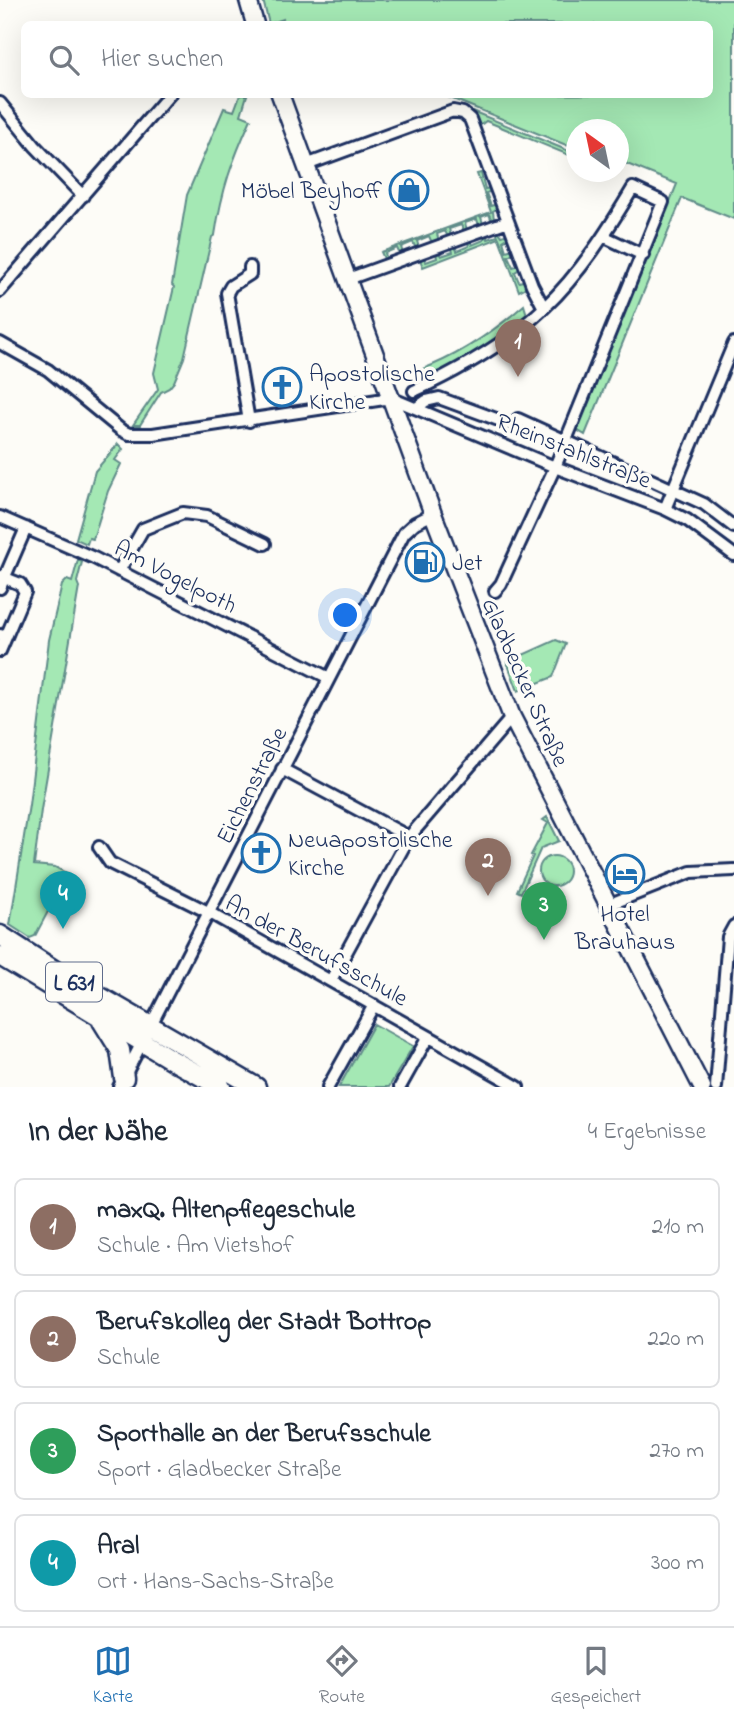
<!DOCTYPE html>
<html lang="de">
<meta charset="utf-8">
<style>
body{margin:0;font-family:"Indie Flower",sans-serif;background:#f2f2f3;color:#1f2937}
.compass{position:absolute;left:566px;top:119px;width:63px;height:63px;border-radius:50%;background:#fff;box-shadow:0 7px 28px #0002;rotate:327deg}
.you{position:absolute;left:346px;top:616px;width:24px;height:24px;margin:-18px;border:5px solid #fff;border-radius:50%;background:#1a73e8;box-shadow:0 0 0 10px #1a73e833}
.badge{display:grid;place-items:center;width:46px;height:46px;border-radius:50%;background:#1f6fb2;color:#fff;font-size:23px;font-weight:700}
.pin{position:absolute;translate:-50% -58px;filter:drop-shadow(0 2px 4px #0008)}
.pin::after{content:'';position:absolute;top:37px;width:24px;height:21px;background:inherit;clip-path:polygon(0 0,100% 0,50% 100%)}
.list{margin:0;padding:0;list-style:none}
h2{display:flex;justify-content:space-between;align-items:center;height:91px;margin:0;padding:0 28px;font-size:30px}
h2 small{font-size:23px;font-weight:400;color:#747a83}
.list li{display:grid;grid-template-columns:46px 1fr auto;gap:21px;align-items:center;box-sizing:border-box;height:98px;margin:0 14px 14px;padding:0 14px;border:2px solid #e0e1e3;border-radius:10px}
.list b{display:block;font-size:26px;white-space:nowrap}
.list p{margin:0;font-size:23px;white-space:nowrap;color:#747a83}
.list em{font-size:23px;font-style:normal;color:#747a83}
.icon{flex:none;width:38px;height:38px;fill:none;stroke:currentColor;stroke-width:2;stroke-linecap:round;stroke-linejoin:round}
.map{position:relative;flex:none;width:734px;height:1087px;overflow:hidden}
.search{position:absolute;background:#fff;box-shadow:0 7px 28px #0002;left:21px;right:21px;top:21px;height:77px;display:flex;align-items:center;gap:18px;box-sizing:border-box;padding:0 24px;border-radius:10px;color:#747a83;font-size:26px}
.sheet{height:539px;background:#fff}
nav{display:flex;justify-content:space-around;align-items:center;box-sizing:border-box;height:98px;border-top:2px solid #e0e1e3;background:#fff;font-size:19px;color:#747a83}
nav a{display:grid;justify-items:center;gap:4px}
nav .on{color:#1f6fb2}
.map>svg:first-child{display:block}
</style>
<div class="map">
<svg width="734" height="1087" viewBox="0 0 734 1087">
<rect width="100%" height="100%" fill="#fdfcf7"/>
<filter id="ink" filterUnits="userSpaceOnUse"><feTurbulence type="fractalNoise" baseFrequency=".0143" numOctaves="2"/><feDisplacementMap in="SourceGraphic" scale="14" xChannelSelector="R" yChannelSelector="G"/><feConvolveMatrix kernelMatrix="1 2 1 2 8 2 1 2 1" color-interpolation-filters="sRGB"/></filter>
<g filter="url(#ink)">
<path fill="#a4e8b4" stroke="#608c89" stroke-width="2" d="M263,0H734V219L682,198L585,435L577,430L677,184L622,162L619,166L618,130H576V149L443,95L710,94V24H282L283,19L269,24Z
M240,95H247L241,115L251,119C232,161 222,189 215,235L212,237L184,358L174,382L169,388L161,392L140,425H133L158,389L154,373L174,287L172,285L187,195L224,108L234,111Z
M472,111L576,154V158L486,121L478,127Z
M481,173L485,189L491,188L492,191L486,193L491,206L497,204L498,208L493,211L494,220L492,221L489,214L481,217L483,224L479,226L477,219L465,223L467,230L464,231L461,225L449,229L451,236L448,237L445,231L437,234L439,241L432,243L429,236L417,241L419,248L416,249L413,242L401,247L403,254L400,255L397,248L385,253L387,260L385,261L381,252L491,212L477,174Z
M495,229H497L502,236L508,234L509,237L503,241L506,251L513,249L515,252L508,256L513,267L519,265L521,268L515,272L519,282L526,280L528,286L519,291L499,238L423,267L419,257L423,256L426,262L437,258L436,252L438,251L441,256L453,252L451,246L454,244L457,251L469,246L467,239L470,238L472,245L484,240L483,234L486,233L488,239L498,236Z
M524,305L527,315C495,341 462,363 424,380L420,370C459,356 493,332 524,305Z
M118,444L123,449L115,460L121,464L108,491L93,539L89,538L87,544L76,539L95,471Z
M78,560L82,562L77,582L79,587L41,810L34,865L55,867L68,874L35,936L30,938L10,925L29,805L49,640L62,585L67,580L72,582Z
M556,640L566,644L553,677L518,691L507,662Z
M547,817L559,841L541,848L521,893L517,891L533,856L531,855L548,823L543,820Z
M539 871a15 15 0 1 1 30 0a15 15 0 1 1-30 0Z
M374,1024L413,1046L389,1087H339Z"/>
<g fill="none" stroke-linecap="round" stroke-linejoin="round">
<defs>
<path id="street" d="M0,103L35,146L83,196
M306,165L453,111L463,113L470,119L532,285L544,308
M603,236L643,255
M348,279L508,221
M0,291L170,94
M0,343L48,370L121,430L129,434H153L391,398L555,467L665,509L687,520L734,555
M414,391C460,370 507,343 544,308C580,274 608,230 633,188L663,202L555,467L501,584L495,591
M416,408L426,401L439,398L515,426L518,419L704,504L734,527
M249,421L227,293L231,286L250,274V267
M665,509L734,343
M0,517L94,558L329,678
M119,571L143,529L183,513L207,516L265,544
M0,576L20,584L25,592L6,637L0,635
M0,588L26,528
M0,651L6,637
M282,769L409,837
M99,847L110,863L210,913L518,1087
M608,905L691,872L734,870
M331,980L409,837L512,717
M119,1087L404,533L415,523L433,514
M328,1087L374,1005
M400,1087L428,1037
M716,1087L728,937L734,926"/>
<path id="secondary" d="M248,0L255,24
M280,94L433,514L512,717L702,1087"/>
<path id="primary" d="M0,935L54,970L256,1087
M0,956L172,1060L221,1087
M102,1021L120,1050L124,1078"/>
</defs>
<use href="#street" stroke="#1b2f5e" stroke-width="16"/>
<use href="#secondary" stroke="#1b2f5e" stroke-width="21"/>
<use href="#primary" stroke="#1b2f5e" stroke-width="23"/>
<use href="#street" stroke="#fdfcf7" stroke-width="10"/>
<use href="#secondary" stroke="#fdfcf7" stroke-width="16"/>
<use href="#primary" stroke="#fdfcf7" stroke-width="18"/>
</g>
</g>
<defs>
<symbol id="shop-ring" viewBox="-11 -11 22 22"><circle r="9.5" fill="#fdfcf7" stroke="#1f6fb2" stroke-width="1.5"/><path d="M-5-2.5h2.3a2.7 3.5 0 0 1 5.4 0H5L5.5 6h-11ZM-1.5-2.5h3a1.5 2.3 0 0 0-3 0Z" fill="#1f6fb2"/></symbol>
<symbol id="church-ring" viewBox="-11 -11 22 22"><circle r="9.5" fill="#fdfcf7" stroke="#1f6fb2" stroke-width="1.5"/><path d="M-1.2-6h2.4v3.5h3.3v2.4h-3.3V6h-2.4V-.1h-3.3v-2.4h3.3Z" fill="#1f6fb2"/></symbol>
<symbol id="fuel-ring" viewBox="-11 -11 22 22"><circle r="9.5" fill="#fdfcf7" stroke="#1f6fb2" stroke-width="1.5"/><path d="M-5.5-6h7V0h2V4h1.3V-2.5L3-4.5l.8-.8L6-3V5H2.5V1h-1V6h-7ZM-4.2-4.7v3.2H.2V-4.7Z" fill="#1f6fb2"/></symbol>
<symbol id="hotel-ring" viewBox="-11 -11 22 22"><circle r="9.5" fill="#fdfcf7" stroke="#1f6fb2" stroke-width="1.5"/><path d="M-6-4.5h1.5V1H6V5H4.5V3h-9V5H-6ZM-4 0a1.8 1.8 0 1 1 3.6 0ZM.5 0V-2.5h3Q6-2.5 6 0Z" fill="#1f6fb2"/></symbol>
</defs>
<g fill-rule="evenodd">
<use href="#shop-ring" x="387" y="168" width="44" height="44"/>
<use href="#church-ring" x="260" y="365" width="44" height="44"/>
<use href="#fuel-ring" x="403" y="540" width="44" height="44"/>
<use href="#church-ring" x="239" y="831" width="44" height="44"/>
<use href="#hotel-ring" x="603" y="852" width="44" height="44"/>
</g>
<g text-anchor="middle" stroke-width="7" stroke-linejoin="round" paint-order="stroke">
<rect fill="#fdfcf7" stroke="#5f6c8c" stroke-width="2" x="46" y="962.5" width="56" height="39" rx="5"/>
<g font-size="23" font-weight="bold" fill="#1b2f5e">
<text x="74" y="990">L 631</text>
</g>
<g font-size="24" fill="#1b2f5e" stroke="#fdfcf7" text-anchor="start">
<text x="382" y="198" text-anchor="end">Möbel Beyhoff</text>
<text x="309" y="381">Apostolische<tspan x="309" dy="28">Kirche</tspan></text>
<text x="452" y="570">Jet</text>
<text x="288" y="847">Neuapostolische<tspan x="288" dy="28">Kirche</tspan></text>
<text x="625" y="921" text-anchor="middle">Hotel<tspan x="625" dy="28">Brauhaus</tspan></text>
</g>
<g font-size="24" fill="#1b2f5e" stroke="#fdfcf7">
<text transform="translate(574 450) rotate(22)" y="8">Rheinstahlstraße</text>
<text transform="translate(176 576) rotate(27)" y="8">Am Vogelpoth</text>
<text transform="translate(526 682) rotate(66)" y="8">Gladbecker Straße</text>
<text transform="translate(251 785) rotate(-63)" y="8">Eichenstraße</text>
<text transform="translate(317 950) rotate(29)" y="8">An der Berufsschule</text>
</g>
</g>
</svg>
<svg class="compass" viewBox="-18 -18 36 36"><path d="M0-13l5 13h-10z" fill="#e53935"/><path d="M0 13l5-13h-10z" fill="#747a83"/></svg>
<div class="you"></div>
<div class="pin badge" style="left:518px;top:377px;background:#8d6e63">1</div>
<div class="pin badge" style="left:488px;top:896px;background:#8d6e63">2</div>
<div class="pin badge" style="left:544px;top:940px;background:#2e9e5b">3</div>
<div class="pin badge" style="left:63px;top:929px;background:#0f9aa8">4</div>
<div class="search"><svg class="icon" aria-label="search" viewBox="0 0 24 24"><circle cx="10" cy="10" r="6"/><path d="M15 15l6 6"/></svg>Hier suchen</div>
</div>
<section class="sheet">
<h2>In der Nähe<small>4 Ergebnisse</small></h2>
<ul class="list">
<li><span class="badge" style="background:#8d6e63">1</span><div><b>maxQ. Altenpflegeschule</b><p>Schule · Am Vietshof</p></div><em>210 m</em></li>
<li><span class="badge" style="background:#8d6e63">2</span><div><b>Berufskolleg der Stadt Bottrop</b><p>Schule</p></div><em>220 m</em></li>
<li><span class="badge" style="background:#2e9e5b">3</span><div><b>Sporthalle an der Berufsschule</b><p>Sport · Gladbecker Straße</p></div><em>270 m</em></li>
<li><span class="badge" style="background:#0f9aa8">4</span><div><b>Aral</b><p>Ort · Hans-Sachs-Straße</p></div><em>300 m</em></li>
</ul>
</section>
<nav>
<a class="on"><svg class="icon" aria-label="map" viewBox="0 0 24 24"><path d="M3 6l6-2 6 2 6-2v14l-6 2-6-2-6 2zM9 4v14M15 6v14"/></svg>Karte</a>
<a><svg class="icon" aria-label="directions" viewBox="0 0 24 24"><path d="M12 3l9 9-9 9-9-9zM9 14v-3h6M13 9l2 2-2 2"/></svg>Route</a>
<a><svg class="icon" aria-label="saved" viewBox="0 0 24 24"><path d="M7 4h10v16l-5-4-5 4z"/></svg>Gespeichert</a>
</nav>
